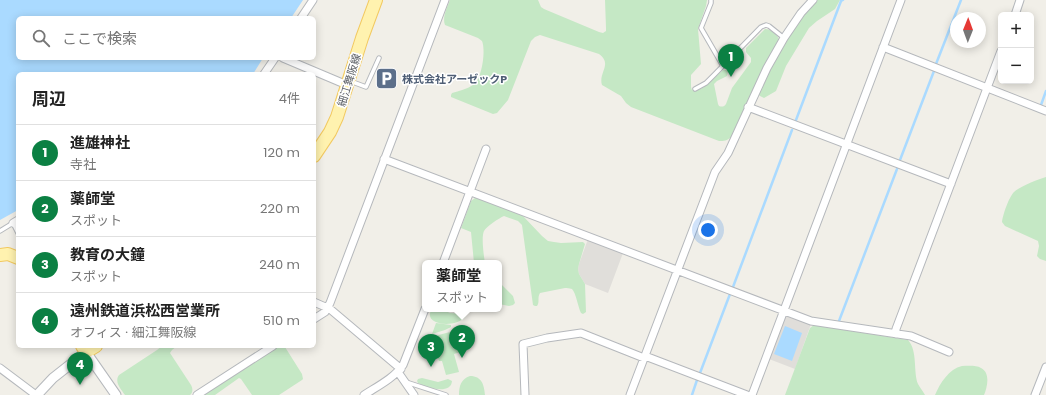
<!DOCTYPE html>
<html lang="ja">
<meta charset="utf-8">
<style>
body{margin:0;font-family:Poppins,"Noto Sans JP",sans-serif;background:#f6f6f6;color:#222}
.controls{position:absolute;right:12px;top:12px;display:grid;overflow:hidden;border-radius:6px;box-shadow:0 2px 10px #0003}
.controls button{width:36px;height:36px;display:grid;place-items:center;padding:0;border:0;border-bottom:1px solid #e0e0e0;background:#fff;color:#222;font:20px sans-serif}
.compass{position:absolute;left:950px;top:12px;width:36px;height:36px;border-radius:50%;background:#fff;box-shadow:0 2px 10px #0003;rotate:1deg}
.you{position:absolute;left:708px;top:230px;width:14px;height:14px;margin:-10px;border:3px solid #fff;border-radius:50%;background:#1a73e8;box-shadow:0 0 0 6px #1a73e833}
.badge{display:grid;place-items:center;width:26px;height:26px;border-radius:50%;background:#0b8043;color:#fff;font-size:13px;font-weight:700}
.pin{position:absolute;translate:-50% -33px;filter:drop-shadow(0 1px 2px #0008)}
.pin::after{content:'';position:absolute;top:21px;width:14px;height:12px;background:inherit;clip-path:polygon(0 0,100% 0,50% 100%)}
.popup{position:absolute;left:422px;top:260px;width:80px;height:52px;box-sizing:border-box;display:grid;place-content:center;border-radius:6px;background:#fff;filter:drop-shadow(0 1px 3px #0005);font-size:13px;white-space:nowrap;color:#767676}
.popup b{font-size:15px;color:#222}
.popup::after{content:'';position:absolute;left:50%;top:100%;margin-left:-8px;border:8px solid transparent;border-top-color:#fff}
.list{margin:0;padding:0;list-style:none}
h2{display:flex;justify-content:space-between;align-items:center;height:52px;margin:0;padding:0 16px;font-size:17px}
h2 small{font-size:13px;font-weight:400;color:#767676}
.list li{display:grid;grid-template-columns:26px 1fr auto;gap:12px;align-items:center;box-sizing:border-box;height:56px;padding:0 16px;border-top:1px solid #e0e0e0}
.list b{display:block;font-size:15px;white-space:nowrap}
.list p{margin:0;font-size:13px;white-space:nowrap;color:#767676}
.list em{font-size:13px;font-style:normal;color:#767676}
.icon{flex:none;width:22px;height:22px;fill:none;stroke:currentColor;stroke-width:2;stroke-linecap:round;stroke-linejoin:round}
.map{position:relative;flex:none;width:1046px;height:395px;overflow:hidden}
.search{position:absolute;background:#fff;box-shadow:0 2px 10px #0003;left:16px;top:16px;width:300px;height:44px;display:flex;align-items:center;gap:10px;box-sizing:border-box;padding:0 14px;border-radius:6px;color:#767676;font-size:15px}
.panel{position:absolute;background:#fff;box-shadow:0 2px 10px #0003;left:16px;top:72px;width:300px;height:276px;border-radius:6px}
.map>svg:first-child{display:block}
</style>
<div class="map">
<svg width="1046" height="395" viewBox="0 0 1046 395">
<rect width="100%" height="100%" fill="#f1efe8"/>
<path fill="#e0deda" d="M588,239L623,253L608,293L585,284L579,274L578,269L579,264Z
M788,315L811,324L795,369L769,359L786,316Z"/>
<path fill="#c5e8c5" d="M450,0H538L541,7L544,9L599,32L603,33L606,31V28L605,0H707L706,6L698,29L701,64L691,75V87L692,90C703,93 715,76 723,70H726L728,71L727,76L717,81L714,84L718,104L719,106C722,107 724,107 726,104L732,88L751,62V58L746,52V48L765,29C771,29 778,35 779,40L760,75L731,137C727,141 724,141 719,141L631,107L626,103L621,96L602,85C598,73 613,64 599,54L540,35L535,37L531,41L508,100L497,113L493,114L451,97V95L452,93C459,91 467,89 473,85C482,80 486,50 482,41L478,38L445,25C442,17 447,8 450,0Z
M816,0H840L835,9L817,21L809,28L786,66L776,91L764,98L760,96L758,94V92L786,39L808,8Z
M1046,177V261L1040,259L1037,256L1039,246L1038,241L1005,226L1002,222C1003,214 1009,197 1014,192C1019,187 1038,179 1046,177Z
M475,198H478L523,216L542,236L548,241L554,242L561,243L583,242L585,244L579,264L578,269L579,274L585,284L586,312L583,314L581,313C578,307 576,293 572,289C569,288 567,288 565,288L540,293C537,298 540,302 537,306H535L533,305L522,225L518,221L504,216C499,218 486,227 484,231C481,237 484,257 485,263H474L471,232L461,228L471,201Z
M499,282L513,296L515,303L513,305L509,306L499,304Z
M432,309H441L450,313L464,314L465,317C455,329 421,325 432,309Z
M436,323L451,325V327L445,330L432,334Z
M814,325L908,340C918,351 913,372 918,384C920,388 923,391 925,395H785L810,328Z
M461,329L467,350L454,354L459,372L446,375L442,361H439L433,341H436L435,336Z
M162,346H177L172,350L170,353L191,385C193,389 193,392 190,395H125C121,389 114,382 119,375L157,350Z
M278,346H283L285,347L302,374L303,379L302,380L279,395H252L241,379L239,378L215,395H202Z
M962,366C968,366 976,365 981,368C991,373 987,388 984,395H935C940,383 949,369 962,366Z
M470,376C482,376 484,385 485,395H459C459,386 461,379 470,376Z
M422,378L438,382L448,379L452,381C451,395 427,388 418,383L417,381L418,379Z"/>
<path fill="#aadaff" d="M0,0H303L291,18H18V58H263L253,74H18V210L0,220Z
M785,326L802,333L792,361L774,354Z"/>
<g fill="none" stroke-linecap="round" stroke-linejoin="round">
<path stroke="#aadaff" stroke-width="2.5" d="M936,64L961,0
M1041,105L1046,91
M796,120L841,1L843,0
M900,160L934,71
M733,287L792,130
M839,321L897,169
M700,373L730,294
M692,395L697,380"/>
<defs>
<path id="service" d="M711,0V3L701,28L723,66
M350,81L366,87L379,58
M695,89L706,83L714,75L761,27L766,25L769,26L784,38
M0,231L13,223L18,233
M406,382L446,395"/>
<path id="minor" d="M1015,15L1020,0
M301,18L313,0
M883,47L1046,111
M283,58L347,85
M264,74L275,58
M748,107L951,184
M384,159L811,321L911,336L949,352
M13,223L18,220
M443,263L486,149
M314,302L330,309L401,369
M314,319L325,312L330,303L445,0
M896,334V329L1001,51
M645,356L747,395
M0,368L36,395
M398,372L414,395
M197,395L273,346
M364,395C378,386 394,378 403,365L425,309
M525,395L523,344L547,338L581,333L644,358
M630,395L715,172L728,153L767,68L784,38L801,13L813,0
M752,395L901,0
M1035,395L1046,367"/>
<path id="tertiary" d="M37,395L53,378L86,352L116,395"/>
<path id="primary" d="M314,156L330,132L337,117L362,38L376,0
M0,255L8,254L18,258
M82,346L86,352L96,346"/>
</defs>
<use href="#service" stroke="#b5b8bc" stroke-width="5.5"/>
<use href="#minor" stroke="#b5b8bc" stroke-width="9"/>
<use href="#tertiary" stroke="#b5b8bc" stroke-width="11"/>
<use href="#primary" stroke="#f2c960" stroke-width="14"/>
<use href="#service" stroke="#fff" stroke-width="3.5"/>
<use href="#minor" stroke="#fff" stroke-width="7"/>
<use href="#tertiary" stroke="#fff" stroke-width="9"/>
<use href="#primary" stroke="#fff2af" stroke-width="12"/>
</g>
<defs>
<symbol id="parking-square" viewBox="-11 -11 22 22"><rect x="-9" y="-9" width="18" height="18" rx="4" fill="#5c6f8a" stroke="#fff"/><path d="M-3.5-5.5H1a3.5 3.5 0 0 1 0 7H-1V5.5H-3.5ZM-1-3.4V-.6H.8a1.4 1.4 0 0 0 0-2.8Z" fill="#fff"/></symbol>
</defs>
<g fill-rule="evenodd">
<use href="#parking-square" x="374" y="66" width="25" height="25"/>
</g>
<g text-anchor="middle" stroke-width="3" stroke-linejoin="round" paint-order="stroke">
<g font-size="11" font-weight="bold" fill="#4e5e75" stroke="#fff" text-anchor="start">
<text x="402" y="83">株式会社アーゼックP</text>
</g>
<g font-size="11" fill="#5f6368" stroke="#fff">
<text transform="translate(349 80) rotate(-73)" y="4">細江舞阪線</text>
</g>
</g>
</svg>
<div class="controls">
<button>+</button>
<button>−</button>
</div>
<svg class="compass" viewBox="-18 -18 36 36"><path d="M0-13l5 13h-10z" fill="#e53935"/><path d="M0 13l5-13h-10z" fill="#767676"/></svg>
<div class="you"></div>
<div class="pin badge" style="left:731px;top:77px">1</div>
<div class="pin badge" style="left:462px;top:358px">2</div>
<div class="popup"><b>薬師堂</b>スポット</div>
<div class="pin badge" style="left:431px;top:367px">3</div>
<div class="pin badge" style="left:80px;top:385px">4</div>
<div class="search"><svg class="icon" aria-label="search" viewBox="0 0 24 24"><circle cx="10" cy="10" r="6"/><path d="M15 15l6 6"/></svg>ここで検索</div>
<section class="panel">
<h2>周辺<small>4件</small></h2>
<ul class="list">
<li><span class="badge">1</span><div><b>進雄神社</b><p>寺社</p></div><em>120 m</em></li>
<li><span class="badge">2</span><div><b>薬師堂</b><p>スポット</p></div><em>220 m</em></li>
<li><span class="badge">3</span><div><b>教育の大鐘</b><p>スポット</p></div><em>240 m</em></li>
<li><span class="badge">4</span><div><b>遠州鉄道浜松西営業所</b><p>オフィス · 細江舞阪線</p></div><em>510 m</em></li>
</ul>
</section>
</div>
